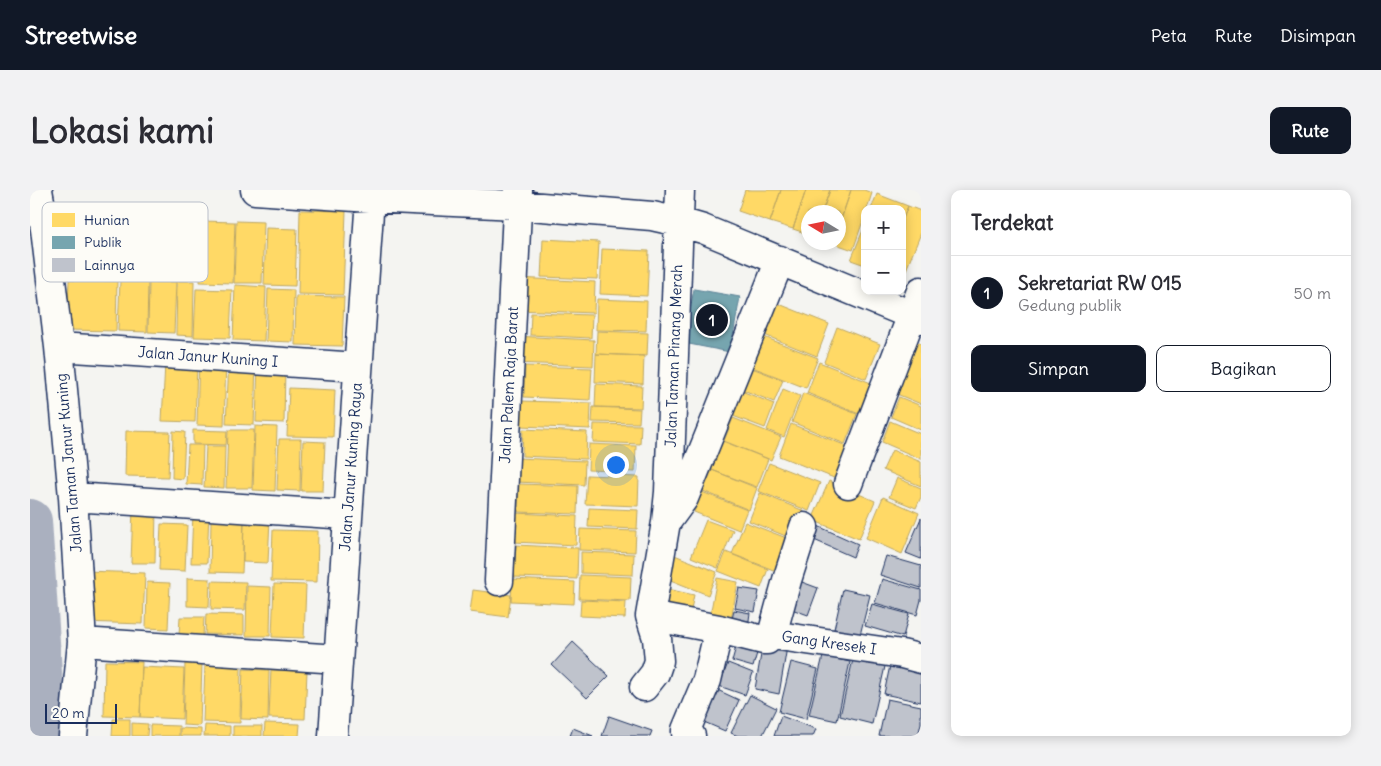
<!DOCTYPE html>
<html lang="id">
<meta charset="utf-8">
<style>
body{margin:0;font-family:Delius,sans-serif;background:#f2f2f3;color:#2b2b33}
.controls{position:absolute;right:15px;top:15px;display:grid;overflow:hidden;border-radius:10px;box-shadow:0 2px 12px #0003}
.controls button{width:45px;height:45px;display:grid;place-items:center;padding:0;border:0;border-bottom:1px solid #e1e1e2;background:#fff;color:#2b2b33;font:25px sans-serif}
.compass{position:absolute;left:771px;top:15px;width:45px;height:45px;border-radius:50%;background:#fff;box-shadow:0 2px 12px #0003;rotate:280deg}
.scale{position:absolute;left:15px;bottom:12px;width:72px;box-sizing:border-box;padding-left:5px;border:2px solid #1b2f5e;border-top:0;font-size:14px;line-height:18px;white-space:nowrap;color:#1b2f5e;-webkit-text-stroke:4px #fdfcf7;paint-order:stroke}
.you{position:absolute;left:585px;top:274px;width:18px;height:18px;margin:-12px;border:4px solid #fff;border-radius:50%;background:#1a73e8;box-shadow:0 0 0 8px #1a73e833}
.badge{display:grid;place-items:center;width:32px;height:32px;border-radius:50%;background:#111827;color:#fff;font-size:16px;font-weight:700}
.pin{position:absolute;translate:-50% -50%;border:2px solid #fff;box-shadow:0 1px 5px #0006}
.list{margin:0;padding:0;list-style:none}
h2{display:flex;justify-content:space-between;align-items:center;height:65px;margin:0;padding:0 20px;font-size:21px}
h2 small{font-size:16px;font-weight:400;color:#7c7c81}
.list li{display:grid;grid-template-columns:32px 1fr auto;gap:15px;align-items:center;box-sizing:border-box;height:75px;padding:0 20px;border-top:1px solid #e1e1e2}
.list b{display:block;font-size:19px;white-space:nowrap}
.list p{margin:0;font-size:16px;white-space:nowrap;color:#7c7c81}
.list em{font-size:16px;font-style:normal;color:#7c7c81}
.actions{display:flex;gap:10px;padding:15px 20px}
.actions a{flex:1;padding:11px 0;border:1px solid #111827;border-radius:10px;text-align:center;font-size:18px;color:#111827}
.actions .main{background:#111827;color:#fff}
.map{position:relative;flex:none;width:891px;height:546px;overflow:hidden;border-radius:10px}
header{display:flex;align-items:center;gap:30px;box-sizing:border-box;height:70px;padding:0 25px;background:#111827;color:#fff}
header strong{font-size:24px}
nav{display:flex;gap:28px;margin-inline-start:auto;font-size:18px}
.intro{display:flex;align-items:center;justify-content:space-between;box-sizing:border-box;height:120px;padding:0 30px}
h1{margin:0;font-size:35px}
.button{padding:12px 22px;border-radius:10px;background:#111827;color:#fff;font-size:18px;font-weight:700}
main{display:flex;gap:30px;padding:0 30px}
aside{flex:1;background:#fff;border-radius:10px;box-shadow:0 2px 12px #0003}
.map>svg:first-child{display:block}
</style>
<header>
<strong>Streetwise</strong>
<nav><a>Peta</a><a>Rute</a><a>Disimpan</a></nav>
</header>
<div class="intro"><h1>Lokasi kami</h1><a class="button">Rute</a></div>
<main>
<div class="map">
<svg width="891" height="546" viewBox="0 0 891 546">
<rect width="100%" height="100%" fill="#f4f4f1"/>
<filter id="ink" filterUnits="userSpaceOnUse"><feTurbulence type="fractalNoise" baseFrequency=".02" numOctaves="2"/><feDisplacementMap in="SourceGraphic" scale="10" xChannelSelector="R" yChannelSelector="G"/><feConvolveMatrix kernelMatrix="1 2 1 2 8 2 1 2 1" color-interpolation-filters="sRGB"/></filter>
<g filter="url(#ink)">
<path fill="#ffd966" stroke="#bba664" d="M715,0H751L740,32L708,21Z
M751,0H776L763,39L740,32Z
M776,0H800L792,22H778V44L763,39Z
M800,0H821L808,38V22H792Z
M821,0H834L842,3L837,19H835V25L823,60L803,53L808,52V38Z
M847,4L878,16L872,31V19H841Z
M878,16L891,21V43L872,90V31Z
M270,20L316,21L313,105L268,104Z
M173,31L205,32L203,93L170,92Z
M206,31L234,32L232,93H204Z
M835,35V75L821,70Z
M236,38L267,39L265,96L234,95Z
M513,49L569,52L567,89L511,87Z
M572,59L619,61L617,106L570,104Z
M487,88L565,92L564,123L486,120Z
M39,90L87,91L86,141L37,140Z
M90,90H118L117,142L88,141Z
M147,91H164L163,146L146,145Z
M119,92H146L144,143L118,142Z
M205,95L236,97L234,151L203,150Z
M166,99L202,100L200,148L164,147Z
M238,99L264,100L263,152L236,151Z
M266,106L314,107L312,156L265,155Z
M567,109L617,111L616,141L566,140Z
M744,112L799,134L787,166L732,144Z
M501,123L562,125L561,148L500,145Z
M807,137L850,154L836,189L794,172Z
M567,141L618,143L617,166L566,164Z
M484,146L564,150L563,176L483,173Z
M734,147L788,168L776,198L722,177Z
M879,148L891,154V214L857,200Z
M566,164L614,166L613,194L565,192Z
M169,168L196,169L194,236L167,235Z
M199,171L226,172L224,235L196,234Z
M789,172L841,193L829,224L777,203Z
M135,173L167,174L165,232L132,231Z
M228,175L255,176L254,233L226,232Z
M495,176L562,178L560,210L494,207Z
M717,176L753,190L744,212L708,198Z
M566,194L612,196L611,218L565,217Z
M259,198L305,200L303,247L257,246Z
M704,198L744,214L735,238L695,223Z
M753,199L770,206L754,247L737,240Z
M773,203L827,224L815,254L762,232Z
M869,207L891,216V240L861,227Z
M491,211L561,213L560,239L490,236Z
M563,217L610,219L609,233L562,232Z
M703,228L751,247L741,270L694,251Z
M860,231L891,244V269L852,252Z
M564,234L611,235L610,254L563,252Z
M761,234L827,260L814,292L749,266Z
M225,236L247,237L245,301L223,300Z
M493,239L557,242L556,269L492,266Z
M163,240L197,241L196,255L163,254Z
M198,240H224L222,298H196Z
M96,241L140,242L138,287L95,286Z
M143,241L155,242L153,289L142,288Z
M249,249H271L270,301L247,300Z
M690,250L738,269L727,297L679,279Z
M273,251L295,252L293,301H271Z
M559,254L606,256L605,282L558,280Z
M158,255H173L172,295L156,294Z
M176,256H195L194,298L174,297Z
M862,260L891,272V296L853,280Z
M487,268L555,271L554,295L486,292Z
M739,273L790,293L779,321L728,301Z
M682,280L727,298L719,320L673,301Z
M557,285L609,287L608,316L555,314Z
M867,288L891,298V307L886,318L859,307Z
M799,291L845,311L829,349L782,330Z
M489,294L548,296L547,324L488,322Z
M672,302L717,320L709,340L664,322Z
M730,303L774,321L763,349L719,331Z
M853,307L889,323L872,364L836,348Z
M103,317H126L125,373H101Z
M559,318L608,320L607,339L558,337Z
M163,322H179L177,373H161Z
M485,323L547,326L546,355L483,352Z
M214,327L240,328L238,373L213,372Z
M181,330L214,331L212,383L180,382Z
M676,330L703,340L688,378L661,367Z
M715,332L759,349L746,381L702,364Z
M131,334L157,335L155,381L129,380Z
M550,339L606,341L605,362L549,360Z
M243,340L288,341L287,392L241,391Z
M486,355L548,358L547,389L484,387Z
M551,362L604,364L603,385L551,383Z
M696,362L738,379L731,398L688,381Z
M642,364L687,382L678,405L633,387Z
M54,381L115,383L113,434L52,432Z
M550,385L601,387L600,411L549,409Z
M157,388L180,389L179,417L157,416Z
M687,388L708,392L700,435L679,431Z
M482,389L545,392L544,414L481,411Z
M182,391L216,392L215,420L181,419Z
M117,392L140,393L138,439L116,438Z
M244,394L276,395L274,448L242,447Z
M217,396L241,397L240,446H216Z
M628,397L664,405L660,424L624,416Z
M443,400L481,405L478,427L440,422Z
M551,410L596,412L595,428L550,426Z
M176,424L214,425V445L175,444Z
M150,427H174L173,446L149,445Z
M75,471L112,472L110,527L74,526Z
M155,473L172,474L170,536L153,535Z
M175,474L211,475L210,533L173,532Z
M112,477L154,479L152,529L110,527Z
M213,479L239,480L238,530L211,529Z
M241,480L277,481L275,529L239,528Z
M83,529H100V546H82Z
M102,533L118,534L117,546H102Z
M235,533L270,534L269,546H234Z
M120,535L149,536V546H120Z
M175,535L200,536V546H174Z
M203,536H232V546H203Z
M150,538L171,539V546H150Z"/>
<path fill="#76a5af" stroke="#5b8297" d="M664,99L710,107L700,162L654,153Z"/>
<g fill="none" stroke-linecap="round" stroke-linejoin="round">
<path stroke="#aab0bf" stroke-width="44" d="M0,331L12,513L6,546"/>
</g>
<path fill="#bfc3cc" stroke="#1b2f5e" d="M891,328V369L876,363Z
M781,333L828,354L823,367L775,346Z
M856,366L891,376V398L850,385Z
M761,388L788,398L778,425L751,415Z
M852,389L891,400V410L887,425L845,413Z
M709,398L729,401L725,422L705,418Z
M813,399L840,405L830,445L804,439Z
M842,414L879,424L873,447L835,436Z
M704,420L720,423L718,437L701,434Z
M708,450L729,456L723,477L702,471Z
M543,452L579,486L557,508L522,475Z
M733,453L757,457L749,504L725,499Z
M824,465L856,472L842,534L810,526Z
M793,466L820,472L807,531L779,525Z
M862,466L891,472V512L854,504Z
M761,472L788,479L776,529L749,522Z
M698,473L723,483L715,505L689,496Z
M681,497L709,510L695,541L667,529Z
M720,505L746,518L732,546H708L701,543Z
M857,509L891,516V533L888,546H849Z
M579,526L622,541L620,546H572Z
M751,526L786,539L783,546H744Z
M543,538L563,546H540Z"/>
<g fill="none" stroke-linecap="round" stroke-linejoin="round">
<defs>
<path id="minor" d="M8,0L15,39L29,157L43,307L52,452L43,546
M225,0L340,8L487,15L622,26L649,32L673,39L891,129
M29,157L328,177
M818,294L891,101
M43,307L318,325
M638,330L654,308L750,70
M469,391L488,0
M620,426L689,439L733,450H737L742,445L872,464L891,469
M742,445L757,390L774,337
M52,452L308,469
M614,497L625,483L629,471L627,448L620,426L636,332L639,302L650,0
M303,546L340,8
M661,546L656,543V540L677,490L689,439"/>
</defs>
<use href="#minor" stroke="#1b2f5e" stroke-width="31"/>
<use href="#minor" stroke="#fdfcf7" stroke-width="28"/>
</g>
</g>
<g text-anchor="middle" stroke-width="5" stroke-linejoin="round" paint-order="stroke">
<g font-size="15" fill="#1b2f5e" stroke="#fdfcf7">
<text transform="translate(644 166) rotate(-88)" y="5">Jalan Taman Pinang Merah</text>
<text transform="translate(178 167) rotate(4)" y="5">Jalan Janur Kuning I</text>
<text transform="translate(479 195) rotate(-87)" y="5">Jalan Palem Raja Barat</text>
<text transform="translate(39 273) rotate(-95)" y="5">Jalan Taman Janur Kuning</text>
<text transform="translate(321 277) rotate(-86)" y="5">Jalan Janur Kuning Raya</text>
<text transform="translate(799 453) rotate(8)" y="5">Gang Kresek I</text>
</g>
</g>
<rect x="12" y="12" width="166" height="80" rx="8" fill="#fdfcf7" stroke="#b9bec9" stroke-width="1"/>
<rect x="22" y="23" width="23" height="14" fill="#ffd966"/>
<rect x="22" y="46" width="23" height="13" fill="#76a5af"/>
<rect x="22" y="68" width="23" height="14" fill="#bfc3cc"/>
<g font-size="14" fill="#1b2f5e">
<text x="54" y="35">Hunian</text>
<text x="54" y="57">Publik</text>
<text x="54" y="80">Lainnya</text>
</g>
</svg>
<div class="controls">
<button>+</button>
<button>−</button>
</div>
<svg class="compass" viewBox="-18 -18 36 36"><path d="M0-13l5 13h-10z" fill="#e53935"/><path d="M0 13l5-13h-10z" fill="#7c7c81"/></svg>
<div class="scale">20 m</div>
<div class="you"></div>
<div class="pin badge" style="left:682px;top:130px">1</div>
</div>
<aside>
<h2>Terdekat<small></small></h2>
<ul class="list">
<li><span class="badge">1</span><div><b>Sekretariat RW 015</b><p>Gedung publik</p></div><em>50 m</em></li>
</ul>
<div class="actions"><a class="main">Simpan</a><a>Bagikan</a></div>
</aside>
</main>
